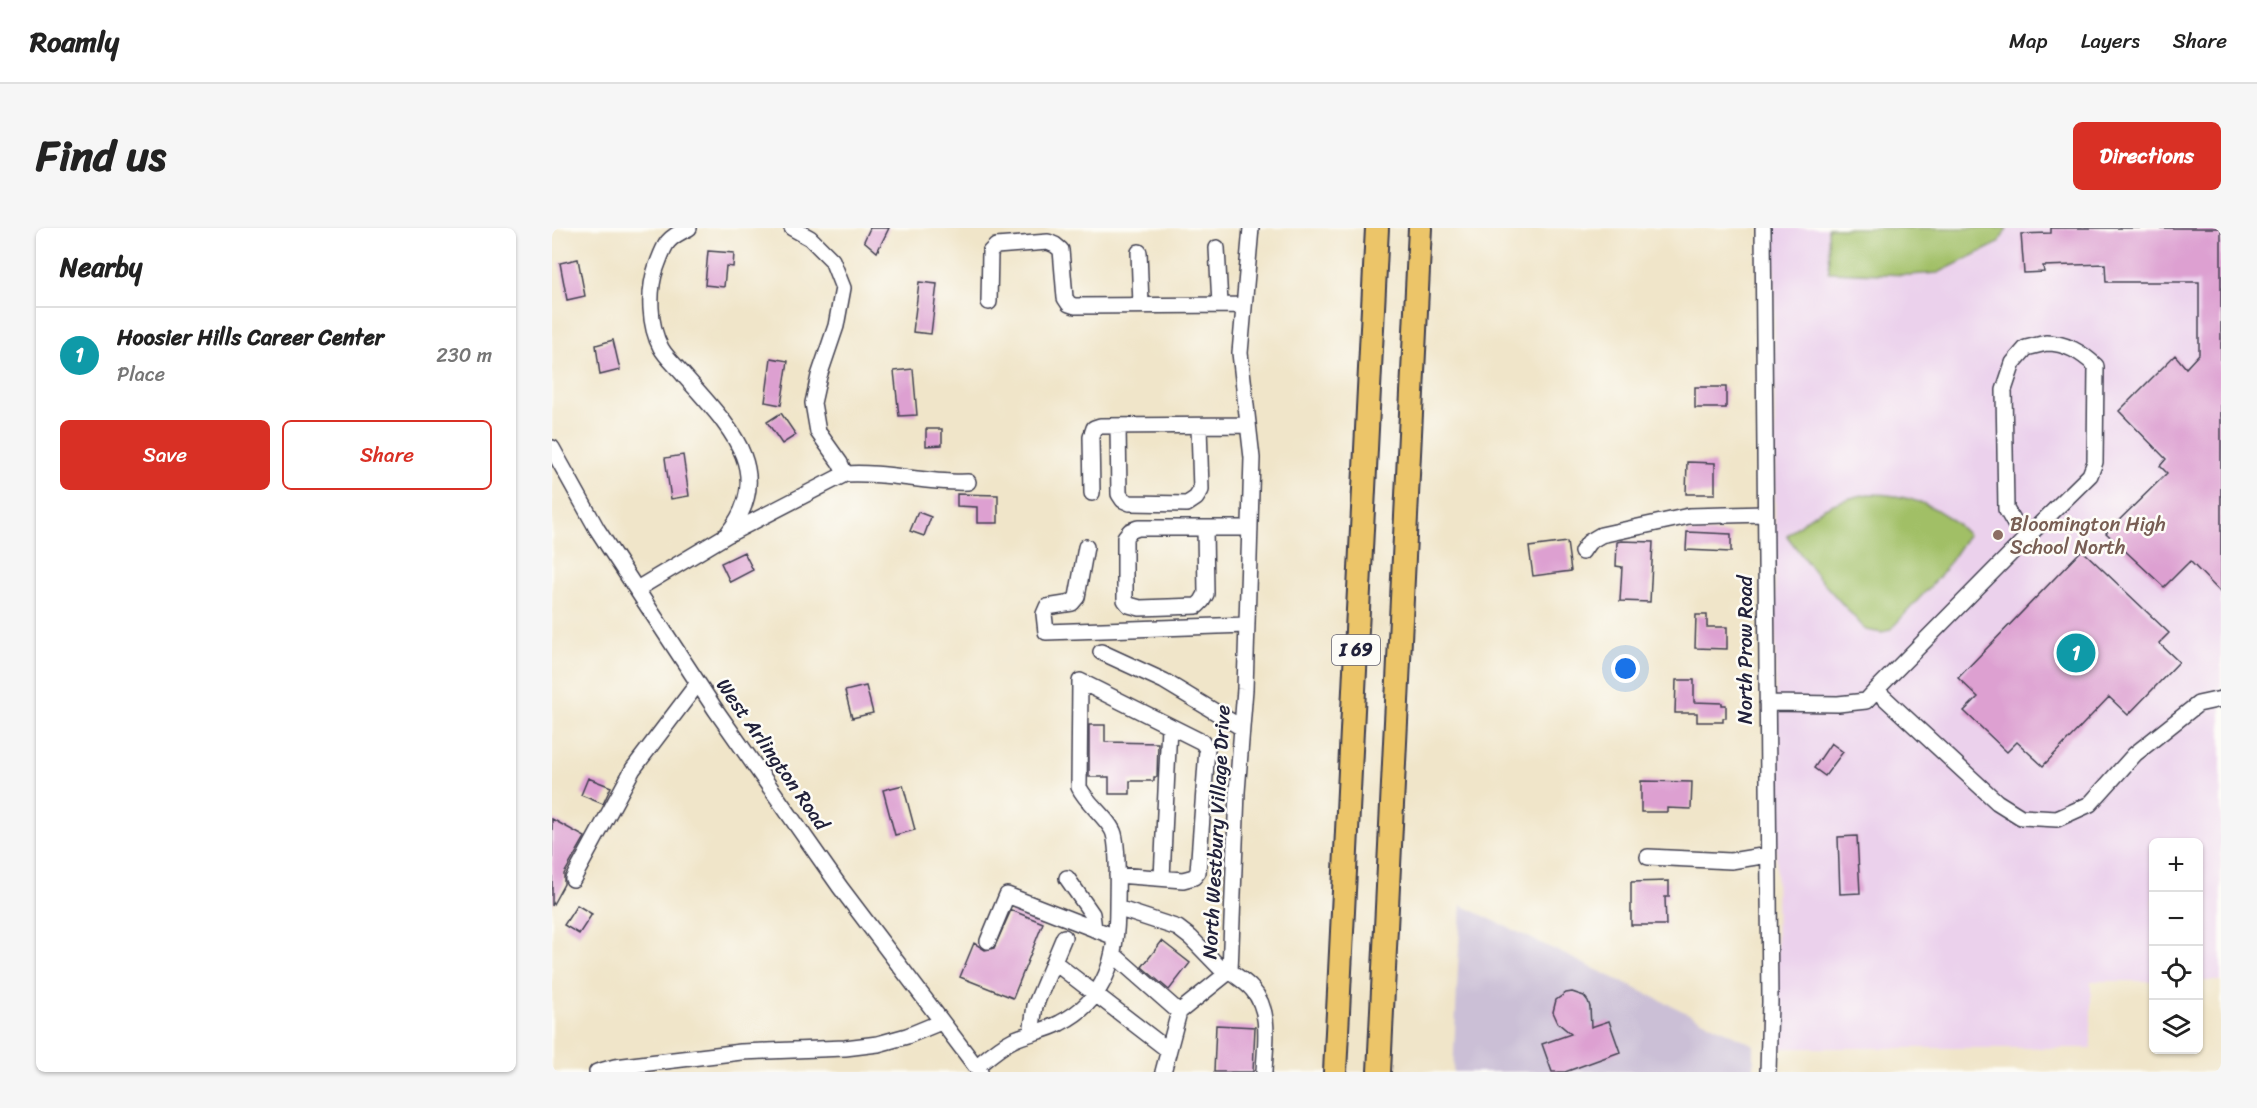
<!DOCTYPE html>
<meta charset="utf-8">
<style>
body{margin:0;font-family:Sriracha,sans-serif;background:#f6f6f6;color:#222}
.controls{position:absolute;right:18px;bottom:18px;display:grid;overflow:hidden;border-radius:9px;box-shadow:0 2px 4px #0004}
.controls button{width:54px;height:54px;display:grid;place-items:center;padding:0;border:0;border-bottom:2px solid #e0e0e0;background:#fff;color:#222;font:30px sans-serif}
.you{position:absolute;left:1074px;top:441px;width:21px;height:21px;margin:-15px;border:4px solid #fff;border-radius:50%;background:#1a73e8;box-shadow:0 0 0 9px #1a73e833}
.badge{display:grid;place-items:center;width:39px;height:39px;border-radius:50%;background:#d93025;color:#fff;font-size:20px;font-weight:700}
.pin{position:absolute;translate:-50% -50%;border:3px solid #fff;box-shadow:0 2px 6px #0006}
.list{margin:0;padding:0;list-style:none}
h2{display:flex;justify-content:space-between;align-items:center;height:78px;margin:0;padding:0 24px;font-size:26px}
h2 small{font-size:20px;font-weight:400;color:#767676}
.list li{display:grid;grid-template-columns:39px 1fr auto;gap:18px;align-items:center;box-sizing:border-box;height:96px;padding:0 24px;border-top:2px solid #e0e0e0}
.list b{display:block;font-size:22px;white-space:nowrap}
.list p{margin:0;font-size:20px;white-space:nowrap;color:#767676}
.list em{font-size:20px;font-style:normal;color:#767676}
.actions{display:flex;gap:12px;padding:18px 24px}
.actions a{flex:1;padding:14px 0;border:2px solid #d93025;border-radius:9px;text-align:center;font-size:21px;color:#d93025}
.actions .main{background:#d93025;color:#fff}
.icon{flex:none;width:33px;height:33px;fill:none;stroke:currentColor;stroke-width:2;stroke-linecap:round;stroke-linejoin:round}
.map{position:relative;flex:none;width:1669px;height:844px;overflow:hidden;border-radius:9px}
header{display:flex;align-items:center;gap:36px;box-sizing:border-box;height:84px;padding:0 30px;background:#fff;border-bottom:2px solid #e0e0e0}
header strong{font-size:28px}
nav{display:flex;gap:33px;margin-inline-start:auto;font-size:21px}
.intro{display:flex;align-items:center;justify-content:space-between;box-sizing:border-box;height:144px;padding:0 36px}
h1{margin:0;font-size:42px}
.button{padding:15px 27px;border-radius:9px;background:#d93025;color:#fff;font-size:21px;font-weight:700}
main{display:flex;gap:36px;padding:0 36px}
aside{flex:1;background:#fff;border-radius:9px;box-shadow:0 2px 4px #0004}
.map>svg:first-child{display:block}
</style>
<header>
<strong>Roamly</strong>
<nav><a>Map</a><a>Layers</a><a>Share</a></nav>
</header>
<div class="intro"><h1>Find us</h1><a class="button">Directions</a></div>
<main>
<aside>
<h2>Nearby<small></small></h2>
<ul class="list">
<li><span class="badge" style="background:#0f9aa8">1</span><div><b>Hoosier Hills Career Center</b><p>Place</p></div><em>230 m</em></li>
</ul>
<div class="actions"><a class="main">Save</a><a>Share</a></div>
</aside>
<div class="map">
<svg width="1669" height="844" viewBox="0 0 1669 844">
<rect width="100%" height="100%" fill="#fdfcf7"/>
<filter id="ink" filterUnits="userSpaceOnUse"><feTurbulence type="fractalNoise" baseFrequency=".0167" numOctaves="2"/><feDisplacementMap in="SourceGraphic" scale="12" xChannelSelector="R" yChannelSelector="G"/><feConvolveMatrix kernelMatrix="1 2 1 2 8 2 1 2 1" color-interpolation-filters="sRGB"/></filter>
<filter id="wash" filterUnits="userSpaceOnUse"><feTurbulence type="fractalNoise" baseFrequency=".008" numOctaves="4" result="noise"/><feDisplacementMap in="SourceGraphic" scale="24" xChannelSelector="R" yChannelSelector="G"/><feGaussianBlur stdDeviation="1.35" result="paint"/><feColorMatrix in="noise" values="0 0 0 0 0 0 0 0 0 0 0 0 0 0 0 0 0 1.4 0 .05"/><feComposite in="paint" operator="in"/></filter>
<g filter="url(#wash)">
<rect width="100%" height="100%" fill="#f0e5c9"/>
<path fill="#ebd1ec" d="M1222,0H1669V753H1647L1646,614H1602L1601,753H1539V820H1225Z"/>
<path fill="#cbbfd6" d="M909,677L1202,817V844H901Z"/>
<path fill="#a1bf66" stroke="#627050" stroke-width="1.5" d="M1276,0H1455L1447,15L1386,45L1357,47L1277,44Z
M1316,266C1356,266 1389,277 1416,307L1387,349L1339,401L1330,405L1314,402L1266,349L1235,308C1259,284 1283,272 1316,266Z"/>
<g id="blocks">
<path fill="#dda0d1" d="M318,0H337L325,24L312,13Z
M1499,0H1669V365L1638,333L1612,359L1554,305L1615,245L1608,238L1614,231L1567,183L1623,127L1634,140L1647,126V54H1554L1553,36L1491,38L1492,44L1472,45L1469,6L1499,5Z
M156,23L182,25L181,39L174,38L172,59L153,57Z
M26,31L33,68L15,72L8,35Z
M367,54L385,56L379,106L361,104Z
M61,112L68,142L48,147L44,117Z
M219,130L236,133L229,177L213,174Z
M361,141L365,187L347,188L342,143Z
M1143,159H1174V180H1143Z
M229,185L244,207L230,216L215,194Z
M374,201H390V217L374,218Z
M131,227L137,268L119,271L113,230Z
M1135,234L1163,235V266H1134Z
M405,266L446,267V295H425V279L405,278Z
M366,284L379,289L372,308L358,303Z
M1135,304L1179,306V324L1134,322Z
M1069,313L1101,314L1098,374L1068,373L1070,339L1064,338L1065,314Z
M1015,314L1019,343L981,348L977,319Z
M1530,322L1617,405L1607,415L1627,434L1576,487L1557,469L1491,538L1465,514L1455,524L1412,483L1426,469L1406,450Z
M192,324L201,342L178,354L169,335Z
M1144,387H1155V399H1175V421L1143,420Z
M1124,452H1142V474L1170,475V477H1174V490H1171V494H1145V485H1123Z
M314,458L321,485L300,490L293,463Z
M537,497H553V514L606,515L605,549H602V553H578V566H557V549H537Z
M1279,515L1291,524L1273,548L1262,540Z
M36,550L59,559L51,576L29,567Z
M1089,553L1140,554L1139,581L1115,580V584H1089Z
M351,557L363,602L343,607L331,562Z
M0,591L33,609L12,646V656L0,678Z
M1305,608L1308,665L1288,666L1286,609Z
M1117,653V669H1113L1114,697H1079V654Z
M25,677L40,686L27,706L12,697Z
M459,682L491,695L461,770L408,749L422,715L433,722L442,720Z
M610,713L638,735L617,762L590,739Z
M1020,764L1032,768L1036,773L1038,779L1039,799L1057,793L1068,824L1013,844H1000L990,816L1019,806L1006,795L1001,784L1004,772L1014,765Z
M664,797L703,799L701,844H662Z"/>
</g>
</g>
<g filter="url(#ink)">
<use href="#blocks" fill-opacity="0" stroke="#413f50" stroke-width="1.5"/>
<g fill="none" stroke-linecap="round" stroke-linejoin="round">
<defs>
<path id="minor" d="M137,0C113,11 113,16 104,40C96,63 97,98 109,120C114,129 123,137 130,145C171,193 227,241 176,305
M240,0L258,10L280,32L291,60L284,98L267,148L261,175L266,204L288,235L293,246
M1211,0L1218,774L1216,844
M665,20L668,76
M587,24L589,77
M437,74L438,24L444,18L496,14L503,17L509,22L513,70L517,76L523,78L692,77
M1494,115C1514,115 1529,124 1544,138L1543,234L1538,247L1478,306L1464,298L1454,281L1452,162L1461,135L1474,120Z
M566,198L567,266L571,272L578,275L635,276L644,270L649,262L647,198
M0,220L45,301L163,481L288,659L428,844
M540,265L539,209L542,200L548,198L696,197
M653,300L654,366L650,373L645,378L588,380L577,377L573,372V309L578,303L586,300H697
M1478,306L1324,462L1445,574L1469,589L1505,591L1538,576L1583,526L1646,476L1669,471
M534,319L525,369L520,375L495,379L492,386L494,404L694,397
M1030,324L1037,314L1049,307L1137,288L1213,286
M85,361L175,307L293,246C334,243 375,256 416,254
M549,424L612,453L690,500
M1215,475L1286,476L1314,473L1324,462
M1096,629L1179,633L1216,627
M515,650L540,686L542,701
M610,650L617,498
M21,651L81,541L146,455
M565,680L626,700L639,710L674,746
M436,713L455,667L563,709
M561,726L627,784
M502,734L616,822
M678,743C685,749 694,754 700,761C720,783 713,817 712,844
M479,805L483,778L512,709
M424,839C435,830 447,819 461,812C476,805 493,803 508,795C555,772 565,728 565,679C565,659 567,625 562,606C558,592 534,575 527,559L528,453L650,514L655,521L646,644L642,649L631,652L565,647
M45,844L63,839L189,824L293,820L326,816L355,808L389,794
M611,844L627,784L678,743L685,564L693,461L700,230L688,125L699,0"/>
<path id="highway" d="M783,844L825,0
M827,844L868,0"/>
</defs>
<use href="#minor" stroke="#413f50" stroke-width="18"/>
<use href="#highway" stroke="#413f50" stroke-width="26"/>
<use href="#minor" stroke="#fff" stroke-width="15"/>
<use href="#highway" stroke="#ecc569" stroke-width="22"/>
</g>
</g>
<circle fill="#8d6e63" stroke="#fdfcf7" stroke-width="2" cx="1446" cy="307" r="6"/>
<g text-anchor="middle" stroke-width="5" stroke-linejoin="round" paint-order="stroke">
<rect fill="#fdfcf7" stroke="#646373" stroke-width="1.5" x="780" y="407" width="48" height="30" rx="4.5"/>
<g font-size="18" font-weight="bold" fill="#22223b">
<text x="804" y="428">I 69</text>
</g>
<g font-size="20" fill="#785e54" stroke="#fdfcf7" text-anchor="start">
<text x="1458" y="303">Bloomington High<tspan x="1458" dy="23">School North</tspan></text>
</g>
<g font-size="20" fill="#22223b" stroke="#fdfcf7">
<text transform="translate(1193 422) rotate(-90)" y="7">North Prow Road</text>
<text transform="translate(221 526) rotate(55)" y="7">West Arlington Road</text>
<text transform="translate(664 604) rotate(-87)" y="7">North Westbury Village Drive</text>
</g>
</g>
</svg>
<div class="controls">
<button>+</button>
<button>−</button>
<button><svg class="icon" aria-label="locate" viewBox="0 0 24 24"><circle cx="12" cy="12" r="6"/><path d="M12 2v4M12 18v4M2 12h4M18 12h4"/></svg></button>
<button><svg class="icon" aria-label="layers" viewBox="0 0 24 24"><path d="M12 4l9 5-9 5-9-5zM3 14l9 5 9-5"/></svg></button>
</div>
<div class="you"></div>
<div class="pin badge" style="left:1524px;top:425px;background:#0f9aa8">1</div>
</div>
</main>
